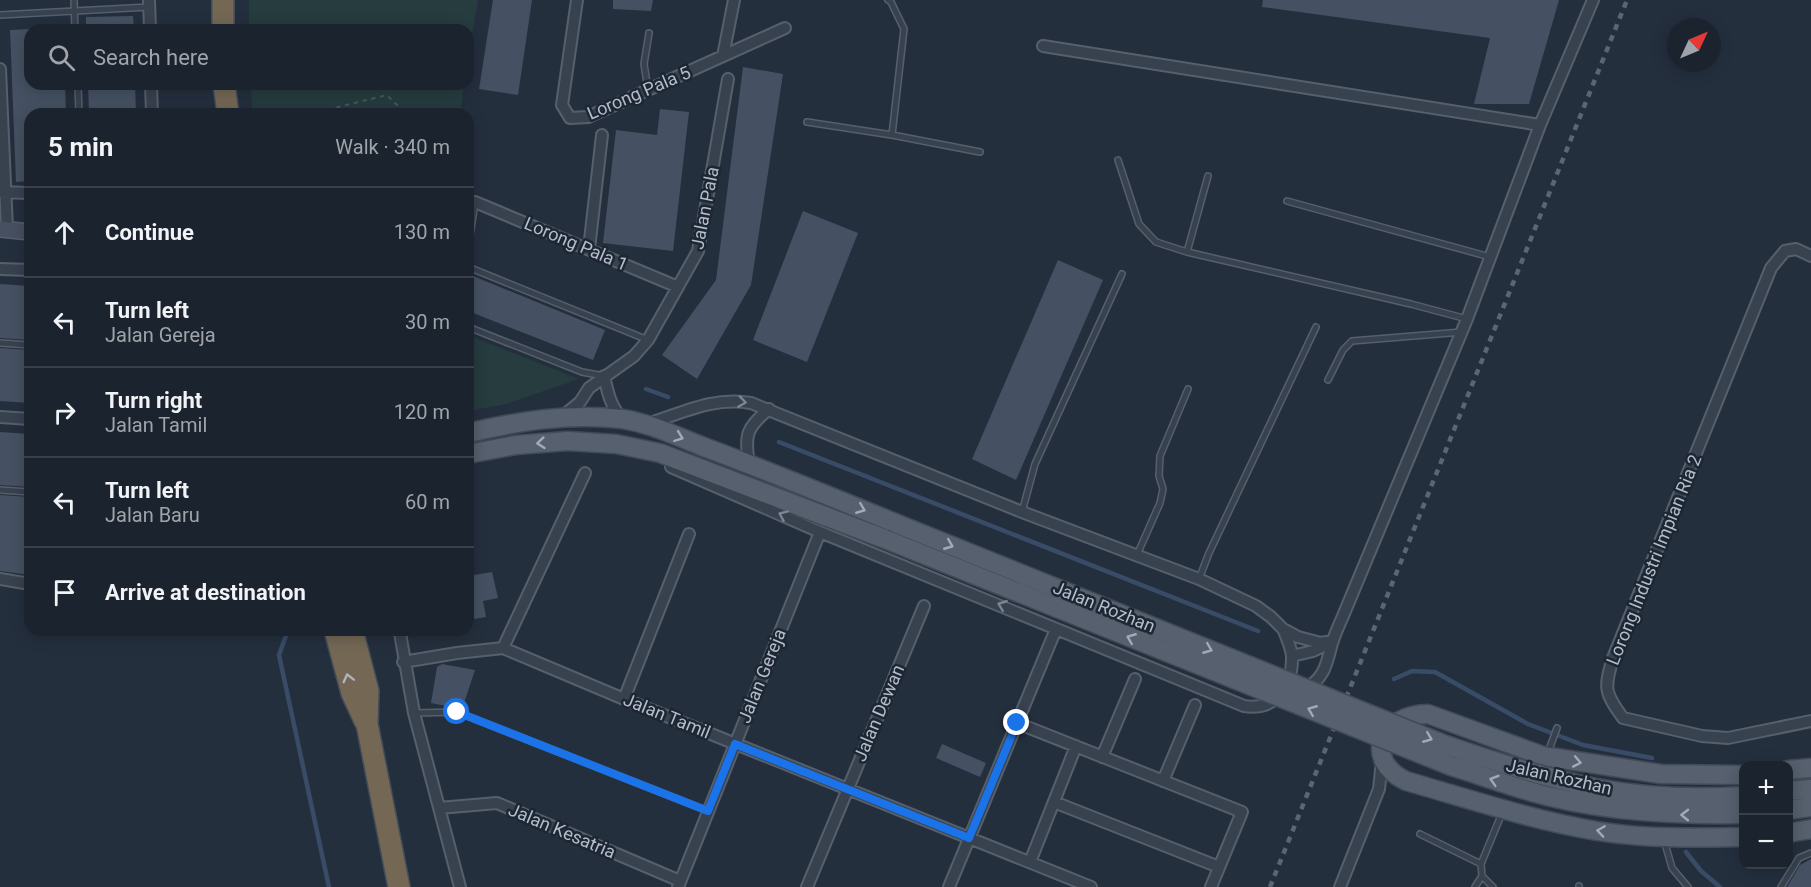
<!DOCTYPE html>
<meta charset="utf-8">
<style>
body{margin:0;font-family:Roboto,sans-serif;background:#282f3a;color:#f1f3f6}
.controls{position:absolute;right:18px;bottom:18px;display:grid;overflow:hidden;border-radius:12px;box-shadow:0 3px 15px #0003}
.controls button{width:54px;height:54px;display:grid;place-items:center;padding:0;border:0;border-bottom:2px solid #39404a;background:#1b232e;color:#f1f3f6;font:30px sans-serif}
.compass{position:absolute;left:1667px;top:18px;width:54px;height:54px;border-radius:50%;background:#1b232e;box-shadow:0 3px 15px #0003;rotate:46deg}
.stop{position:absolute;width:18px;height:18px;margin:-14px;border:4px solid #1a73e8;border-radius:50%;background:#fff}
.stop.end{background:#1a73e8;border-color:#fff;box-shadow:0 2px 6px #0008}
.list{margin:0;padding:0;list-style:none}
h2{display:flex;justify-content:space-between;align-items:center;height:78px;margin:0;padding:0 24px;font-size:26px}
h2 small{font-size:20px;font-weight:400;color:#a0a4aa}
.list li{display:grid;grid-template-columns:39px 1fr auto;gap:18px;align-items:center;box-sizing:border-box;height:90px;padding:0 24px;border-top:2px solid #39404a}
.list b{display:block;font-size:22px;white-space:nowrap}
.list p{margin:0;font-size:20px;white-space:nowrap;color:#a0a4aa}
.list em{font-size:20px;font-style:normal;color:#a0a4aa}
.icon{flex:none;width:33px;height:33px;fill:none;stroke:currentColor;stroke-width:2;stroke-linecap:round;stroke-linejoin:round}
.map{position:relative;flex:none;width:1811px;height:887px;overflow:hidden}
.search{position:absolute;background:#1b232e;box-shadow:0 3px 15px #0003;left:24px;top:24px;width:450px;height:66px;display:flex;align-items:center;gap:15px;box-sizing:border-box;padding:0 21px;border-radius:18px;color:#a0a4aa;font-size:22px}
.panel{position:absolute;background:#1b232e;box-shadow:0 3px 15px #0003;left:24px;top:108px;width:450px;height:528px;border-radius:18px}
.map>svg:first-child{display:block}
</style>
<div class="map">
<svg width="1811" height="887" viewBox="0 0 1811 887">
<rect width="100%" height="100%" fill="#242f3e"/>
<path fill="#263c3f" d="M249,0H478L468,61V30H249Z
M250,84H464L460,114H253Z
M468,335L579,379L506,404L468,411Z"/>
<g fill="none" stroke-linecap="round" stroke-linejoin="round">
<path stroke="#394c67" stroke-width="4.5" d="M646,389L668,397
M779,442L1258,631
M288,630L279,655L329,887
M1394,679L1412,671L1435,672L1528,724L1583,745L1652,758
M1686,852L1701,871L1720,887"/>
</g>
<path fill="#455162" d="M493,0H532L518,95L479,89Z
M613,0H653L651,11L613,9Z
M1263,0H1559L1529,104H1474L1490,38L1262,7Z
M133,16L134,30H86V17Z
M30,29V84H65L66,114H30V181L16,182L10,30Z
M743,67L783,74L751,285L697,379L662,355L716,280Z
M88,84H135L136,114H89Z
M660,109L689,112L673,251L603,243L616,130L657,135Z
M803,211L858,233L807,362L753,340Z
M1058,260L1103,280L1016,480L972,459Z
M473,276L605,330L593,360L468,311V293Z
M0,284L30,286V340L0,338Z
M0,348L30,350V403L0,401Z
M0,432L30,434V487L0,485Z
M0,495L30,497V575L0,571Z
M492,572L498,598L483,601L486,617L468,620V576Z
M442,664L475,670L462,709L431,703L437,667Z
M942,744L986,763L980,777L936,758Z
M1811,859V887H1787L1800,865Z"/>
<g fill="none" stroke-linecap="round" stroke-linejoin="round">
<defs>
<path id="lane" d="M74,0L75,30
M888,0L891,2L904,29L892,135L980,152
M0,15L149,7
M78,84L79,114
M648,90L644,64L649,33
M807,122L892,135
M1118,160L1139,224L1156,242L1187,252L1411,304L1467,319
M1287,201L1490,257
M468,248L475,203
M1187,252L1208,176
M468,267L648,340
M468,327L582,372L604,376
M0,343L30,345
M1328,380L1343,350L1352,341L1462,332
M0,490L30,492
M1022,512L1035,464L1122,274
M1137,555L1160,503L1163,489L1159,476L1160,456L1188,389
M1199,579L1209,553L1316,327
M414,713L457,712L708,811
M1546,752L1550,747L1557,728
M1420,834L1481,864
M1664,840L1672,868L1688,887
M1475,887L1482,876
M1493,887L1482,876L1481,864L1502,813
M1579,887V886
M1781,887L1799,858L1811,853"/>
<path id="street" d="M149,0L150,30
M577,0L562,105L570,118L588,117L785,28
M1043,46L1540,125
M723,56L734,0
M0,69L7,230
M151,84L152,114
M0,192L30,193
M475,202L678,287
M589,249L602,135
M1811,256L1796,249L1785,251L1771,268L1613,658C1604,688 1604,692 1623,718L1702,736L1728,738L1811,721
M0,269L30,270
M604,376C608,393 610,405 622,419
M0,417L30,419
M562,417L580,402L589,388L634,356L648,340L698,251L728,79
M647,424C682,413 714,396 751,403L1022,512L1199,579L1256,606L1271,617L1283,629L1298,637L1321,643L1333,641
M749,463C744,435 747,427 769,409
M671,467L820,532L1244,706C1275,711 1293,687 1292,656C1291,647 1287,638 1283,629
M0,579L30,584
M400,633L414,713L460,887
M503,648L585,473
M1292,656L1313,651L1327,644
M403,662L457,653L503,648L624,699L1091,887
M1303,689C1324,681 1327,663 1332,643C1335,634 1339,625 1343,616L1467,319L1540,125L1593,0
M624,699L689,534
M1017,723L1242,812L1211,887
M1102,757L1135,679
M1163,781L1195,705
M1054,802L1219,867
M439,808L497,803L680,881
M1030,862L1076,746
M678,887L820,532
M807,887L924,606
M949,887L1056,629
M1340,887L1379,789L1382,761"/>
<path id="secondary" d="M0,229L30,232"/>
<path id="primary" d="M468,433C519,421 569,413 622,419C650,423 678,437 704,447C768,471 832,497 895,523
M468,454L516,445L568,441L616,444L660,453L885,539
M1788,770L1811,768
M1744,775L1661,774L1543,756L1428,714C1382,714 1361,759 1406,781C1469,799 1532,820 1597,831C1646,839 1694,838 1744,837
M1788,791L1811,789
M1788,810L1811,807
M1788,833L1811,829"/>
<path id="highway" d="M223,0V30
M224,84L228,114
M335,630L352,693L365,721
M352,630L368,691L367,724L399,887"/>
</defs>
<use href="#lane" stroke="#565f6c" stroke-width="8"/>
<use href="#street" stroke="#565f6c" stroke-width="14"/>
<use href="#secondary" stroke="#565f6c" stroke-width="18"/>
<use href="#primary" stroke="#414a57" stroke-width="21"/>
<use href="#highway" stroke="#434c59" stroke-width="24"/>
<path stroke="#44595c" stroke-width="2" stroke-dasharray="4.5 4.5" stroke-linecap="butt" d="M310,114L387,95L399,107L402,114"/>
<use href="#lane" stroke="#38414e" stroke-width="5"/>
<use href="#street" stroke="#38414e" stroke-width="10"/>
<use href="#secondary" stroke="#465061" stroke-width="15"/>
<use href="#primary" stroke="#56606e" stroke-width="18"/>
<use href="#highway" stroke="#746855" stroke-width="21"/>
<path stroke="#5a6575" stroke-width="4.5" stroke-dasharray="6 6" stroke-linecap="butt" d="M1270,887L1627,0"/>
<defs>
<path id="primary-bridge" d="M895,523L1446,745C1495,762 1545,778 1596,788C1644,797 1695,799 1744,796
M885,539L1451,766C1483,776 1515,788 1547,796C1612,812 1677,815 1744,814"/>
</defs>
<use href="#primary-bridge" stroke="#414a57" stroke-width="21" stroke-linecap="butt"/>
<use href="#primary-bridge" stroke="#56606e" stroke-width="18"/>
</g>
<defs><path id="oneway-chevron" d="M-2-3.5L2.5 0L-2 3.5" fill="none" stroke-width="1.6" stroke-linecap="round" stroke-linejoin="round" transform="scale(1.5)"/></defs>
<g stroke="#7c8592">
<use href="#oneway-chevron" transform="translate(742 402) rotate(8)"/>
<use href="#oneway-chevron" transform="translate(783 515) rotate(-156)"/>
<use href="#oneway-chevron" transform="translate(1002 605) rotate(-158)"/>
</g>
<g stroke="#a1aab7">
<use href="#oneway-chevron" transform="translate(679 437) rotate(21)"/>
<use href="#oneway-chevron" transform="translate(541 443) rotate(174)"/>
<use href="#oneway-chevron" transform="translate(861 509) rotate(22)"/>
<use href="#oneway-chevron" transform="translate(949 545) rotate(22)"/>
<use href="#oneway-chevron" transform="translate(1131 638) rotate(-158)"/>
<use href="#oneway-chevron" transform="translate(1208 649) rotate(22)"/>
<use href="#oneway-chevron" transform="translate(1312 710) rotate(-158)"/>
<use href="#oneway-chevron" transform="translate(1428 738) rotate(22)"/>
<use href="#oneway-chevron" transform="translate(1577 762) rotate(11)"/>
<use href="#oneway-chevron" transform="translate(1494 780) rotate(-163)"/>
<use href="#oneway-chevron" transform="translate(1685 815) rotate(-179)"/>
<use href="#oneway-chevron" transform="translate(1601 831) rotate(-172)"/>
</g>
<use stroke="#aeb4bd" href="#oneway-chevron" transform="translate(348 678) rotate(-104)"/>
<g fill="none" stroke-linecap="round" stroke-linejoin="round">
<path stroke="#1a73e8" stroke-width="8" d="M457,712L708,811L735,744L969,838L1017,723"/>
</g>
<g text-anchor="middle" stroke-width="5" stroke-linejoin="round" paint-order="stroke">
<g font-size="18" fill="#b4bcc9" stroke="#1d2633">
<text transform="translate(639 93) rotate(-23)" y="6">Lorong Pala 5</text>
<text transform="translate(705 208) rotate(-79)" y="6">Jalan Pala</text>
<text transform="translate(576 244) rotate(23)" y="6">Lorong Pala 1</text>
<text transform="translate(1654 560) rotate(-68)" y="6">Lorong Industri Impian Ria 2</text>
<text transform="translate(1104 607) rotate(22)" y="6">Jalan Rozhan</text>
<text transform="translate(762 676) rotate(-68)" y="6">Jalan Gereja</text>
<text transform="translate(879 713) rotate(-67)" y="6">Jalan Dewan</text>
<text transform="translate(667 716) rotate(22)" y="6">Jalan Tamil</text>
<text transform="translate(1559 777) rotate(13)" y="6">Jalan Rozhan</text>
<text transform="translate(562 831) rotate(23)" y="6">Jalan Kesatria</text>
</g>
</g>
</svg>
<div class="controls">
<button>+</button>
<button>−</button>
</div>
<svg class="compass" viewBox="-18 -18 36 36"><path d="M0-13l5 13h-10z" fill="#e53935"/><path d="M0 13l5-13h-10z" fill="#a0a4aa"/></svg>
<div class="stop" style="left:457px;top:712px"></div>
<div class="stop end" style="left:1017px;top:723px"></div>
<div class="search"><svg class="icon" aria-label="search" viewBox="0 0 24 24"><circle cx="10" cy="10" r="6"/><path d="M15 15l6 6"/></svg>Search here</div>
<section class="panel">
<h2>5 min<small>Walk · 340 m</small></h2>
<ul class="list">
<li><svg class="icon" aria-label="ahead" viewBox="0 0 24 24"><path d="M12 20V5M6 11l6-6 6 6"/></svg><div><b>Continue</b></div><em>130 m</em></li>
<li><svg class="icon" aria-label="left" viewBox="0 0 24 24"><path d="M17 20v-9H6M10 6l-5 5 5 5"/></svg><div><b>Turn left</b><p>Jalan Gereja</p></div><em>30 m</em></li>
<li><svg class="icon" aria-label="right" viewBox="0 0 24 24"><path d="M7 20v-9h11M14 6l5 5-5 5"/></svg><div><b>Turn right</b><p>Jalan Tamil</p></div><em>120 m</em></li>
<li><svg class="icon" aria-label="left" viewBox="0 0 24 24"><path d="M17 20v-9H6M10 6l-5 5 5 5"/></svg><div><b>Turn left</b><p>Jalan Baru</p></div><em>60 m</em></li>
<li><svg class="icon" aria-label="arrive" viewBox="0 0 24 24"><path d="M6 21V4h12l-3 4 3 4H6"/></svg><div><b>Arrive at destination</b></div></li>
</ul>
</section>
</div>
